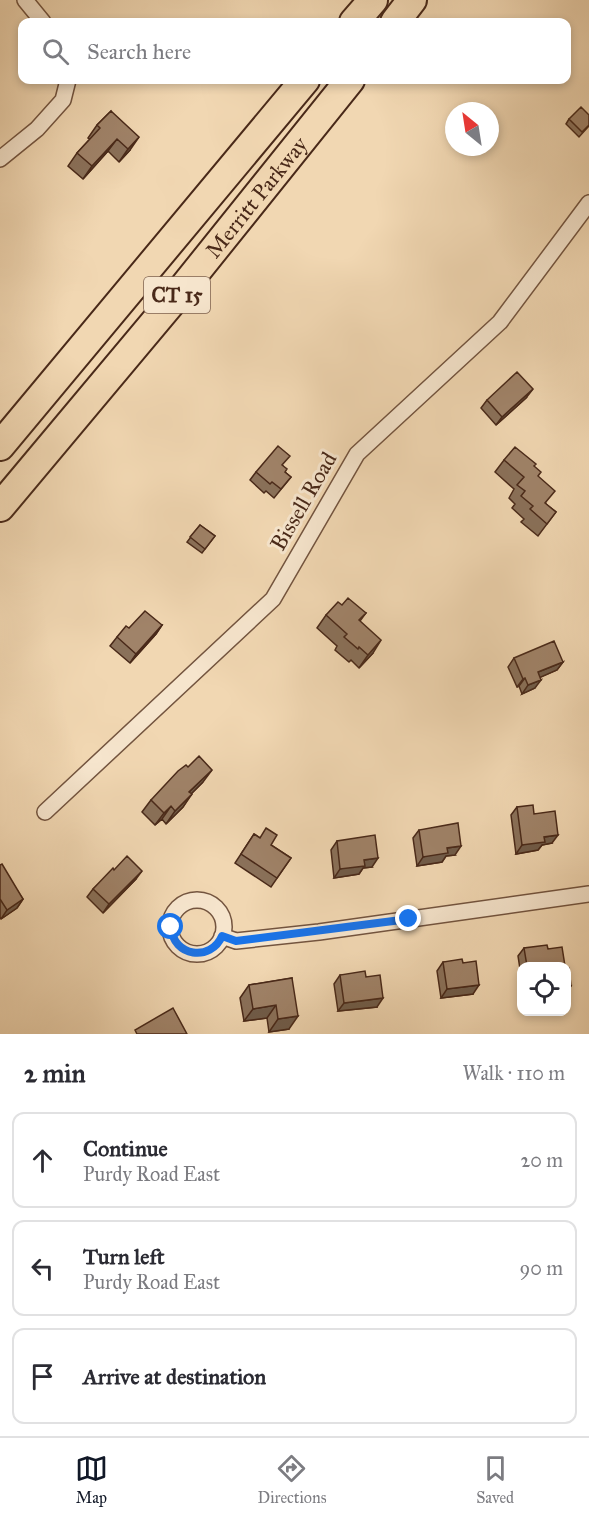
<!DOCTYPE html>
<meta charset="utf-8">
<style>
body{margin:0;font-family:"IM FELL Great Primer",serif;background:#f2f2f3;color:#2b2b33}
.controls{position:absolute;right:18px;bottom:18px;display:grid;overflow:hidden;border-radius:12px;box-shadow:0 3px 9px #0003}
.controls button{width:54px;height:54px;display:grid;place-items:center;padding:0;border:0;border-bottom:2px solid #e1e1e2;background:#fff;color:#2b2b33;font:30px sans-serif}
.compass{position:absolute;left:445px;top:102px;width:54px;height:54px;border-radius:50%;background:#fff;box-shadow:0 3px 9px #0003;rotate:330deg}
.stop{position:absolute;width:18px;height:18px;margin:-14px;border:4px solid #1a73e8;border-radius:50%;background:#fff}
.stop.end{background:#1a73e8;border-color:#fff;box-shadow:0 2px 6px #0008}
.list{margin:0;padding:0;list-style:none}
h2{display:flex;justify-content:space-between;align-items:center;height:78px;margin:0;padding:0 24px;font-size:26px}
h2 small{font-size:20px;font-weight:400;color:#7c7c81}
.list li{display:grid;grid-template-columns:39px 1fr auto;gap:18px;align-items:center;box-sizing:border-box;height:96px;margin:0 12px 12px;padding:0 12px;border:2px solid #e1e1e2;border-radius:12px}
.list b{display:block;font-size:22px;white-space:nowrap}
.list p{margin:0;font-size:20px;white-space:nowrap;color:#7c7c81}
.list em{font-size:20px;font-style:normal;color:#7c7c81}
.icon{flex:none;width:33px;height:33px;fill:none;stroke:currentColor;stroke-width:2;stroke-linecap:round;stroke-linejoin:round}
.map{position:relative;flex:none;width:589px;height:1034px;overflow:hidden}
.search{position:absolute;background:#fff;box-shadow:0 3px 9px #0003;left:18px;right:18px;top:18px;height:66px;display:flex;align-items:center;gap:15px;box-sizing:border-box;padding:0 21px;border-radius:12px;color:#7c7c81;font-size:22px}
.sheet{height:402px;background:#fff}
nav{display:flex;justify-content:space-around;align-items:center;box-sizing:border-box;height:84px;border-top:2px solid #e1e1e2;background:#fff;font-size:16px;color:#7c7c81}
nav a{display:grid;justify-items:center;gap:3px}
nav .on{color:#111827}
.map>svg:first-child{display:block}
</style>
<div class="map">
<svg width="589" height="1034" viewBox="0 0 589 1034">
<rect width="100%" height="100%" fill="#f1d7b2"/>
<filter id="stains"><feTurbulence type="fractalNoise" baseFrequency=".00333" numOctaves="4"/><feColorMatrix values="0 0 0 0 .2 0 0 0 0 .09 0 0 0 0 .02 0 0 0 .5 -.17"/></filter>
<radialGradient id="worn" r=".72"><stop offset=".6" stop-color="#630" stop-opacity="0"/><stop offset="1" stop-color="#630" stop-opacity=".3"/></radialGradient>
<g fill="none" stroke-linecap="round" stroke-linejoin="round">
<defs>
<path id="street" d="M25,0L43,22
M0,159L37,129L63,100L68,80
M45,812L273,599L357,454L500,322L589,203
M170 927a27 27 0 1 1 54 0a27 27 0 1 1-54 0Z
M222,936L236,941L319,932L589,894"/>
<g id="highway">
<path d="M354,22L373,0"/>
<path d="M395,22L412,0"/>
<path d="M0,446L305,80"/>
<path id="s1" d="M0,507L175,298L350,80"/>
</g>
</defs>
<use href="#street" stroke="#73543f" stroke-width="18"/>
<use href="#highway" stroke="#492919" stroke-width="32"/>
<use href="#street" stroke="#f6e5cd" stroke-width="15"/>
<use href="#highway" stroke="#f1d7b2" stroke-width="28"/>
</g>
<path fill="#8a715a" stroke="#492919" stroke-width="1.5" d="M111,111L130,150L119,162L108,151L83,179L68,166L77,153L90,139L88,138L97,125Z
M589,115V126L579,137L566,124L569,119Z
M526,398L496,425L481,408L487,400Z
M504,460L534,466L546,504L556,512L538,536L521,522L524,519L512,508L515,504L509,498L514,489L495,472Z
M283,466L285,472L291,477L274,498L266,491L264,493L250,480L256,472Z
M200,525L215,536L202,553L187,542Z
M342,605L366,613L360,621L373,653L359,668L351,660L349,662L335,650L337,646L317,628L326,615Z
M162,625L156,634L130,663L110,646L117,637L129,628Z
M514,658L563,662L557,670L540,677L535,688L522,694L519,686L517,687L508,667Z
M203,782L191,794L183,807L166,824L162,819L155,825L142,812L151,800Z
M517,807L552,843L542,845L538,850L516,854L511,815Z
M419,830L455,855L446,856L442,862L417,866L413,838Z
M254,834L291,858L271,887L235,863Z
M337,841L372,867L363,868L359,874L334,878L331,850Z
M0,865L23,899L17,908L1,919L0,917Z
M114,870L136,879L103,913L87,897L93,889Z
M524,948L548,949L565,966H522V982L518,956Z
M443,962L463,963L473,994L441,998L437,971Z
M340,975L366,977L377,1007L338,1011L334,984Z
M292,978L289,1029L269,1032L267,1018L244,1021L240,998L249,985Z"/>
<path fill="#705c4a" stroke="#492919" stroke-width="1.5" d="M139,137L130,150L119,162L128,149Z
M117,139L108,151L83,179L92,166Z
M533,389L526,398L496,425L502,417Z
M162,625L156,634L130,663L136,654Z
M381,640L373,653L359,668L368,655Z
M563,662L557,670L532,681L538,672Z
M525,678L519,686L517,687L523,679Z
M541,680L535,688L522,694L528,685Z
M212,770L203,782L180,805L189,792Z
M192,794L183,807L166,824L175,811Z
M171,806L162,819L155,825L164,813Z
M558,835L552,843L542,845L538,850L516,854L522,845L544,837Z
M461,846L455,855L446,856L442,862L417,866L423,857L447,848Z
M378,858L372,867L363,868L359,874L334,878L340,869L364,860Z
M142,871L136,879L103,913L109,904Z
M23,899L17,908L1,919L7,910Z
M479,985L473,994L441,998L447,989Z
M571,986L567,993V987Z
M383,998L377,1007L338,1011L344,1003Z
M276,1005L267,1018L244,1021L253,1009Z
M298,1016L289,1029L269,1032L278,1019Z"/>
<path fill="#a08369" stroke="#492919" stroke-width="1.5" d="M581,107L589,115V125L582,132L569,119Z
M111,111L139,137L128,149L117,139L92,166L77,153L100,128L97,125Z
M517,372L533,389L502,417L487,400Z
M278,446L290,456L282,465L287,469L285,472L291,477L281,489L272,482L270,484L256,472Z
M515,447L536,464L534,466L541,472L538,476L555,491L545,503L556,512L547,524L530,509L533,506L521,496L525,491L517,485L524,477L504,460Z
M200,525L215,536L205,549L190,537Z
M348,598L366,613L359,620L381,640L368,655L359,647L358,649L344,637L347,634L326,615L338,602L342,605Z
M145,611L162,625L136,654L117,637L126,626L129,628Z
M554,641L563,662L538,672L541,680L528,685L525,678L523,679L514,658Z
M199,756L212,770L189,792L192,794L175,811L171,806L164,813L151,800L178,771L186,765L188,767Z
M533,805L534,814L555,811L558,835L544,837L545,842L522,845L517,807Z
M458,823L461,846L447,848L448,853L423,857L419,830Z
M266,828L277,835L271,845L291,858L277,878L241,854L254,834L260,838Z
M375,835L378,858L364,860L365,866L340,869L337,841Z
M127,856L142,871L109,904L93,889L113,868L114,870Z
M2,864L23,899L7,910L0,899V865Z
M547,945L548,949L562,947L565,966H527L524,948Z
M462,959L463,963L476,961L479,985L447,989L443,962Z
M569,968L571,986L567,987V969Z
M365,971L366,977L380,975L383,998L344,1003L340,975Z
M292,978L298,1016L278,1019L276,1005L253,1009L249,985Z
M173,1008L187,1034H137L135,1030Z"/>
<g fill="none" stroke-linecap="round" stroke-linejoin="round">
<path stroke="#1a73e8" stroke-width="8" d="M171,927C173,957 211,962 222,936L236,941L409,919"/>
</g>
<g text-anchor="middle" stroke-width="6" stroke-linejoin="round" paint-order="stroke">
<rect fill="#f6e5cd" stroke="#7d614f" stroke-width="1.5" x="144" y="277" width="66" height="36" rx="4.5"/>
<g font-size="21" font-weight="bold" fill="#492919">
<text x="177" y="302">CT 15</text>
</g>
<g font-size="22" fill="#492919" stroke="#f6e5cd">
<text dy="8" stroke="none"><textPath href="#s1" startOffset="402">Merritt Parkway</textPath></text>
<text transform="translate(303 501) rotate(-60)" y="8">Bissell Road</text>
</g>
</g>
<rect width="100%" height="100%" filter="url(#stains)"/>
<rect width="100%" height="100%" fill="url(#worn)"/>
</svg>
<div class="controls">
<button><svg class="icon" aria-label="locate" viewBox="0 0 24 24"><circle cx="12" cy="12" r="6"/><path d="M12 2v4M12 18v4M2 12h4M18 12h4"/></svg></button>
</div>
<svg class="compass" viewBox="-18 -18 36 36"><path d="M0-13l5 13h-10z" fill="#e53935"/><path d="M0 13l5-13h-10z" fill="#7c7c81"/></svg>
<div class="stop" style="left:171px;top:927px"></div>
<div class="stop end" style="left:409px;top:919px"></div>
<div class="search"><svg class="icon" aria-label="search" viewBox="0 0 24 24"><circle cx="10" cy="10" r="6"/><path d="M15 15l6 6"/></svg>Search here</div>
</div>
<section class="sheet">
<h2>2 min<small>Walk · 110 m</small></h2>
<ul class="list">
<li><svg class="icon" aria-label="ahead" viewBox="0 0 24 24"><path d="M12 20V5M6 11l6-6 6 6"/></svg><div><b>Continue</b><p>Purdy Road East</p></div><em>20 m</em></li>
<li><svg class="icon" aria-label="left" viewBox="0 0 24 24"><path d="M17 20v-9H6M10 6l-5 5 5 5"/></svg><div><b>Turn left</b><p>Purdy Road East</p></div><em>90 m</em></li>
<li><svg class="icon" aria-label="arrive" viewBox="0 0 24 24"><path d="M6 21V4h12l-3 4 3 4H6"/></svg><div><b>Arrive at destination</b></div></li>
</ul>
</section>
<nav>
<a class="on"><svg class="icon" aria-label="map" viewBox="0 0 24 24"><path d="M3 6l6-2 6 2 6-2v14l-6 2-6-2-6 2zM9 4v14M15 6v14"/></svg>Map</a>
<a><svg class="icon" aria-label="directions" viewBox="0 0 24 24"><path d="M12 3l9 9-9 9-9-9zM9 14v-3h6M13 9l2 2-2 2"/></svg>Directions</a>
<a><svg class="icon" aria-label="saved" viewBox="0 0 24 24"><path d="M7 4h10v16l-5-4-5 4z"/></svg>Saved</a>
</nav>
